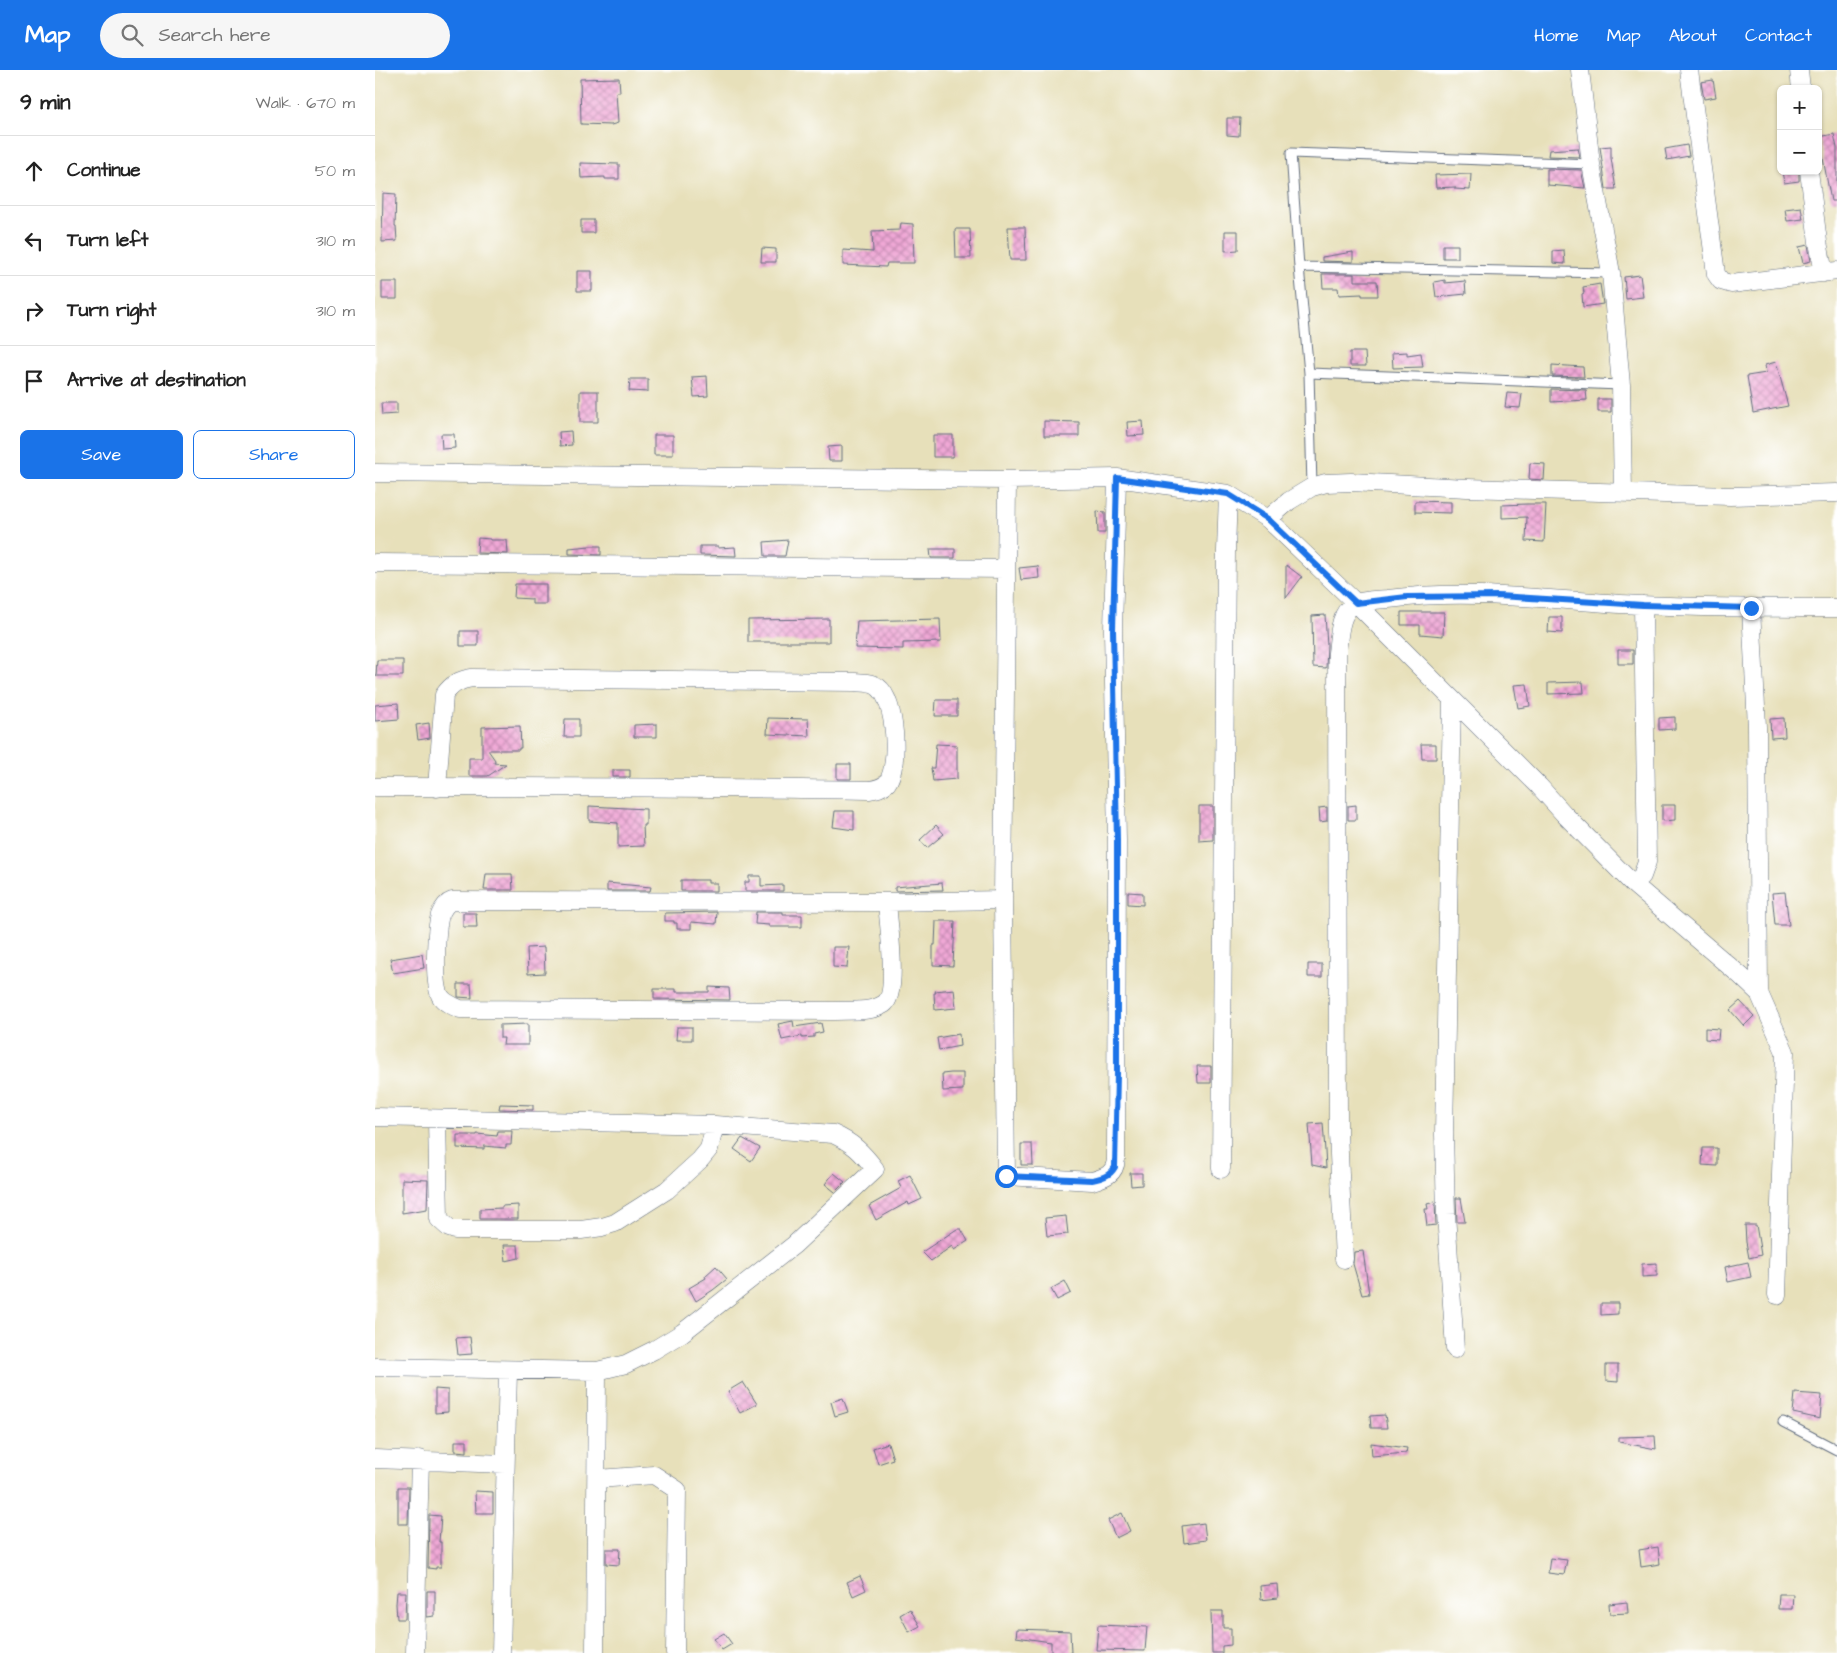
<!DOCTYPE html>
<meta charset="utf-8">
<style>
body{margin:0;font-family:"Architects Daughter",sans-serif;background:#f6f6f6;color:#222}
.controls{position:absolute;right:15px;top:15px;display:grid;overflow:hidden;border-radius:8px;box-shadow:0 1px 4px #0004}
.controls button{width:45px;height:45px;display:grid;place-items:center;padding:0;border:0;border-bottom:1px solid #e0e0e0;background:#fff;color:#222;font:25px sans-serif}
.stop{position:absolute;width:15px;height:15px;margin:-11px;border:4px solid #1a73e8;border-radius:50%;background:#fff}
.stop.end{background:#1a73e8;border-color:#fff;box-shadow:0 1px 5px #0008}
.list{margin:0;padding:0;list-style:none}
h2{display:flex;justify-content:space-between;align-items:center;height:65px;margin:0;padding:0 20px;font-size:21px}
h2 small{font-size:16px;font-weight:400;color:#767676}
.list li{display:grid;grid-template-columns:32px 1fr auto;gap:15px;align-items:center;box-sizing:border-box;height:70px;padding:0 20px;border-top:1px solid #e0e0e0}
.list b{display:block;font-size:19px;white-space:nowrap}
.list em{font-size:16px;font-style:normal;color:#767676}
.actions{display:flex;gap:10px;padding:15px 20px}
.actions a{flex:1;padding:11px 0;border:1px solid #1a73e8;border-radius:8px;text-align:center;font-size:18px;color:#1a73e8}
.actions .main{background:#1a73e8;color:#fff}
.icon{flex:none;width:28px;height:28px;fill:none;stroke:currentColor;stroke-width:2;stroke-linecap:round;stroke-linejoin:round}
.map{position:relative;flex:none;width:1462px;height:1583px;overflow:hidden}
header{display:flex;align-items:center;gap:30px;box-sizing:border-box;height:70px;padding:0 25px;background:#1a73e8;color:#fff}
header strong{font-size:24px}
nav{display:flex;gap:28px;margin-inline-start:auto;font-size:18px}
.search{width:350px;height:45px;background:#f6f6f6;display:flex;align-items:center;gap:12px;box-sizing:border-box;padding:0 18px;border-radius:28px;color:#767676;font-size:19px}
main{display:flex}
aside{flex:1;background:#fff}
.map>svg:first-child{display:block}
</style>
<header>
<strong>Map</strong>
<div class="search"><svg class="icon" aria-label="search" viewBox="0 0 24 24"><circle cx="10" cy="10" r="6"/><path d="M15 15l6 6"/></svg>Search here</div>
<nav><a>Home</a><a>Map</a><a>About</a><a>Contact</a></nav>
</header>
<main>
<aside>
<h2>9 min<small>Walk · 670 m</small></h2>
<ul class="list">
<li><svg class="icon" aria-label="ahead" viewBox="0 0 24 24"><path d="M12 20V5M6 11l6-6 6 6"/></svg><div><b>Continue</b></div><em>50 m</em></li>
<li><svg class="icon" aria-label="left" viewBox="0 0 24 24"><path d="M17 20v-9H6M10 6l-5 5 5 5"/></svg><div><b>Turn left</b></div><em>310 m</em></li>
<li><svg class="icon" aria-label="right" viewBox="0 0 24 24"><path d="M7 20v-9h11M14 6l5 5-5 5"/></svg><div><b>Turn right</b></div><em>310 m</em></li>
<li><svg class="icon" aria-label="arrive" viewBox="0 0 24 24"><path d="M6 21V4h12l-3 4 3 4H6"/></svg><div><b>Arrive at destination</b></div></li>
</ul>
<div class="actions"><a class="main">Save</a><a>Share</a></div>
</aside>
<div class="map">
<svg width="1462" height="1583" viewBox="0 0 1462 1583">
<defs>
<pattern id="building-cross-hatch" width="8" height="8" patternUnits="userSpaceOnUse" patternTransform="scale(1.25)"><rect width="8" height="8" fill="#f0a8d6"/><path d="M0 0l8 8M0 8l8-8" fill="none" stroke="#c289b1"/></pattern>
</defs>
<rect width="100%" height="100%" fill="#fff"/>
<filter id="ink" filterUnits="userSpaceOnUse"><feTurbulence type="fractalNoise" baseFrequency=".02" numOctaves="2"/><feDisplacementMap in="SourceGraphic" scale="10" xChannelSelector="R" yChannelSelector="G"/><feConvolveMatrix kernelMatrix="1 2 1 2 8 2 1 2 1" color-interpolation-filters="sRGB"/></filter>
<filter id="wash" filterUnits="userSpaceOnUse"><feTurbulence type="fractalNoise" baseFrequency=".0096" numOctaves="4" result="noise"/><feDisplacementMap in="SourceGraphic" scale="20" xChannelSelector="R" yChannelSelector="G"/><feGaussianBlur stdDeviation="1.12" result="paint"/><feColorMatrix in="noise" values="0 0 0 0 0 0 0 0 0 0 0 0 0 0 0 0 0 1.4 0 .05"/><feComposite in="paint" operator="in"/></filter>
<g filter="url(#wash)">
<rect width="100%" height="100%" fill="#e7e0ba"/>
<g id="blocks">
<path fill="url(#building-cross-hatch)" d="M244,8L245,22H241L243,53L236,55L206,54L205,9Z
M1338,10L1341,27L1329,29L1326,12Z
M852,48H865L864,66L852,65Z
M1459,64L1462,78V131H1456L1444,67Z
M1312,75L1314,86L1292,90L1290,79Z
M1236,76V88L1241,119H1231L1225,77Z
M1203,78L1205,87L1173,86L1174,80Z
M205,93L244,94V109H230V107L206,108Z
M1172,99L1206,100L1210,118L1172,115Z
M1407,101H1424V111L1409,113Z
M1096,104L1095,120L1080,119V117L1061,118L1060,105Z
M8,123L21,124L20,156H21L22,171L7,172Z
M1426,137L1428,149L1412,151L1410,139Z
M206,150H219V163H206Z
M526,153L538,154L539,193H512L511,197L468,195V180L498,182L497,161L525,160Z
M633,157H650L651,190H635Z
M580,159H595L596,188H581Z
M850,161H863V180L850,181Z
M1068,175H1083V188H1068Z
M1433,175L1436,191L1428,193L1424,177Z
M387,178L401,179V192H386Z
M1189,180L1190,194L1178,193V181Z
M978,182V192L947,191V187Z
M202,201H217V221H202Z
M947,204H979V211H1002L1003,226H987V224L964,225L963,218H948Z
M1265,205L1268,227L1251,229L1249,207Z
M1070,210V213L1090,211L1091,224L1061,227L1059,212Z
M7,212H22V229H7Z
M1225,214L1228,234L1208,237L1207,224L1209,223L1208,217Z
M975,282H990L991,296H975Z
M1032,282V285L1046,283L1048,297L1018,298L1017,283Z
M1401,292L1413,336L1378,343L1372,306L1391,303L1390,295Z
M1177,295L1208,297L1209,307L1177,306Z
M332,306L333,326L319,327L317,307Z
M255,309H273V322L254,321Z
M1176,319L1211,320L1212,330L1176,332Z
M205,321H223V352H205Z
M1132,323L1147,324L1145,338L1130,337Z
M1223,329H1236V342H1223Z
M6,333H22V344L7,345Z
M669,351L704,352V366H669Z
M768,351L769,365L753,366L752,352Z
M196,361L197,375L185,376L184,362Z
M66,364H79L80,378L67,379Z
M279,365H298V385H279Z
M558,365H578V387H558Z
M467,376V391H454L453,377Z
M1155,393L1170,394L1169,410L1154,409Z
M1040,431L1076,432V443L1040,442Z
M1152,434H1171L1169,472L1151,471L1152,447L1127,448V435Z
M722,441L730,442V463H723Z
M103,468L115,469V470H132L133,484L102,483Z
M413,470L410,486H390L389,472Z
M215,476H226V485L194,484V478Z
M325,476H343V478L360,477L361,486L325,485Z
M555,479H580V488H556Z
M911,495L927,507L911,528Z
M663,496L664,508L646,510L644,498Z
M140,514H171V534H157V529L139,528Z
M1026,542H1069L1068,566L1045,564V555H1026Z
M950,545L952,575L951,598L938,597L937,546Z
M1174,547H1187V563L1173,562Z
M454,549V572H373V550Z
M565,549L566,572L528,573V579L480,578L482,551Z
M85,561H103V576H85Z
M1243,580H1258V594H1243Z
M2,590H28V606H1Z
M1208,612L1209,623L1173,624V613Z
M1152,614L1155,636L1143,638L1139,615Z
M561,630H582V646H560Z
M23,633L24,649L0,651V635Z
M1300,647V659L1284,660V648Z
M393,648L433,649L434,666L392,664Z
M1409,648L1410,667L1396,668L1395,649Z
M190,649H204V667H189Z
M54,653L55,668L43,670L41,655Z
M282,654V667H259V655Z
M145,656L146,678H144V680H113L120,690L119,693L131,694L113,706H94V688H107V657Z
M561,674L582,675V709L558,711L556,698H559Z
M1046,674H1061V689H1047Z
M462,694H476V709H462Z
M238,700H255V707H238Z
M981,735V750H973V736Z
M1287,735H1300V750L1287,751Z
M214,736L271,739V755H268L269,776L243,777V753L214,751Z
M824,736H838V770L824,771Z
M952,737V751L945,752L944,738Z
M460,741H479V760L458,757Z
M561,755L569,764L552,778L545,770Z
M111,804H137L138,820H109Z
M374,806H386V816L408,815V821H370V812H374Z
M306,810H333V813H342V821H306Z
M232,813L276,817L275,821H232Z
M567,813L568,820L520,821V817Z
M753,822L768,823V835L753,834Z
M1410,822L1414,855H1400L1397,823Z
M342,842L341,854L316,852V859H302V853H299V851H290V843Z
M381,842H408V845H427V857H394V855L380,854Z
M88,843H101L102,857H88Z
M561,851H580L578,896L558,895V875H560Z
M169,877L170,903L153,904L152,878Z
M458,877H474L472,898L458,897Z
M47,884L49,898L18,903L15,889Z
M933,894H947V907H933Z
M83,914H96L97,928L83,927Z
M334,917L354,918L355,930L279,929V919H301V922H334Z
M579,919L581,938L560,940L559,923H561L560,921Z
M1365,931L1379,946L1369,956L1355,940Z
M418,951L419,957L446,953L448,962L439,964V967L427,968V966L407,970L403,954Z
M153,954V975H128L129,968H125V955Z
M302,957H317V970H301Z
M1330,958L1344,959L1343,970L1330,969Z
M584,964L585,976L564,980L562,968Z
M822,996H836V1013H823Z
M576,1003H588V1020L568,1021L567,1004Z
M125,1034L158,1035V1040L124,1039Z
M948,1053L950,1081L951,1098L937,1095L934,1054Z
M123,1061H137L136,1075H131V1078L109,1076V1079L82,1078V1065H102V1064L122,1066Z
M367,1068L385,1078L376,1091L359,1079Z
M646,1074H657L658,1095H646Z
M1328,1078H1342V1096L1327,1095Z
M459,1103L470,1112L460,1122L450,1114Z
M755,1103H767V1115L756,1116Z
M535,1105L547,1129L534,1135L533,1132L501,1150L494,1136L526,1118L523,1111Z
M27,1109L53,1110L52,1139L27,1143Z
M1081,1128H1086L1090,1152H1082Z
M1060,1132L1061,1155L1052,1156L1050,1139H1053L1052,1134Z
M143,1135V1149H105V1139L127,1138V1136Z
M691,1146L693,1164L672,1166L670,1148Z
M1370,1155H1381L1386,1185L1374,1188L1371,1172Z
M582,1159H586L593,1171L579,1180L577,1176L556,1191L547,1182Z
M129,1175H143L144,1188L131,1191Z
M988,1181L994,1224L987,1225L978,1194L979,1182Z
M1373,1192L1376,1207L1353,1212L1350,1197Z
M1282,1193V1206L1267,1207V1194Z
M341,1196L352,1209L338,1220L321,1231L314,1218L331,1208L330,1206Z
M690,1211L696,1223L682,1230L676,1219Z
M1226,1233H1243V1244L1226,1245Z
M95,1267L97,1284L83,1285L81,1268Z
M1231,1295H1243V1312L1231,1311Z
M368,1312L382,1334L365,1343L353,1321Z
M60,1319L73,1320V1342L60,1343Z
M1420,1323L1447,1325L1445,1349L1418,1343Z
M468,1328L473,1342L460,1346L456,1332Z
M1010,1345L1012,1358H996L995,1346Z
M1280,1366L1281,1379L1244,1372V1367Z
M80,1371H92V1382L80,1381Z
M513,1373L518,1389L503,1394L498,1378Z
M996,1373L1032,1378L1031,1383L997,1386Z
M23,1417H34L33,1454H23Z
M100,1421L118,1422V1443H101Z
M747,1443L755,1461L741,1468L733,1450Z
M54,1445L66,1446L64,1472H66V1497H61V1499L53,1498Z
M829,1453L831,1470L809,1473L807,1456Z
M1283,1477L1285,1494L1266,1497L1264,1480Z
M231,1479H245L244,1495L231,1494Z
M1175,1488L1192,1490L1189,1505L1173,1503Z
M485,1506L491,1520L478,1526L472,1512Z
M902,1514L903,1528L886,1530L885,1516Z
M52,1521H60V1546L52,1547Z
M22,1522H31L30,1549H22L21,1534Z
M1404,1524H1418L1417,1539H1403Z
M1252,1532L1253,1543L1235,1544L1234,1534Z
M535,1539L545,1556L534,1562L525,1545Z
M836,1541H848V1558H856V1575L847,1576V1583H837Z
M723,1555L772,1557L770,1581L721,1580Z
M642,1559L695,1561L696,1583H676V1572L641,1567Z
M349,1563L357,1574L347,1580L339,1569Z"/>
</g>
</g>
<g filter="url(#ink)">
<use href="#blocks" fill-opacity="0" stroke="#626d7e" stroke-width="1"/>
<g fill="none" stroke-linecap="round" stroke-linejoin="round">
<defs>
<path id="lane" d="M924,197L1236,203
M934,303L1246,315
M937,417L934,303L924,197L916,83L1216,94
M1408,1352L1462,1380"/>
<path id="street" d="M1205,0L1216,94L1236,203L1246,315L1248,422
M1314,0L1341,204L1346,211L1356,214L1462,201
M1424,0L1426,19
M1434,101L1443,172L1449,203
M0,403L632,410L742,408L853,424L893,449L981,533L1164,716L1189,744L1258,814L1366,906L1384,923L1410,982L1402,1225
M632,410L628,830L631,1106L717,1111C731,1107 740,1104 741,1089L742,771L738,560L742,408
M893,449L914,431L937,417L951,413L976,412L1092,418L1355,426L1462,423
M0,493L631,499
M1376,538L1382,657L1384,923
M1077,630L1069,1064L1071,1144L1080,1279
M0,717C165,717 330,717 494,720C501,719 507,718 512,713C525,696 521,630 503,617C497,612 488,613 480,612L97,608C84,610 77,614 69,625L62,718
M1258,814L1267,806L1272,792L1268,535
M512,832C513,850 524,924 509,934C495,943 473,940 457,941L85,939C78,936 70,933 66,927C58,915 61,859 65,845C68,838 71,833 77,831L512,832L628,830
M0,1047L340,1055L458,1064C478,1073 487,1082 500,1099L419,1175L307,1263L279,1280L251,1294L222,1301L0,1297
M62,1049L64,1149L74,1158L80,1160H206L227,1157L240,1153L292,1120L325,1090L334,1079L340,1055
M846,1099L851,481L853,424
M969,1189L963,1063L962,583C964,568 964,542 979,534C988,530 1003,530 1013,529C1096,518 1182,531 1265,535C1331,538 1397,538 1462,538
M0,1389L130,1394
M222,1409L279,1405L302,1420L300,1583
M40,1583L45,1389
M126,1583L133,1301
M220,1583L222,1301"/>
</defs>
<use href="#lane" stroke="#626d7e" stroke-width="11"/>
<use href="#street" stroke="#626d7e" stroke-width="19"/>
<use href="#lane" stroke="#fff" stroke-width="9"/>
<use href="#street" stroke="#fff" stroke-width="18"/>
</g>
</g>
<g fill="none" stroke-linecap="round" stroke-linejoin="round" filter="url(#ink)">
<path stroke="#1a73e8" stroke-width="6" d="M631,1106L717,1110C727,1108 735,1106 740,1097L742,1004V771L738,560L742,408L853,424L893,449L981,533L1032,527L1123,526L1268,535L1376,538"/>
</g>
</svg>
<div class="controls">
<button>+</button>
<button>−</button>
</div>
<div class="stop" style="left:631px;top:1106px"></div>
<div class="stop end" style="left:1376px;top:538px"></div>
</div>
</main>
